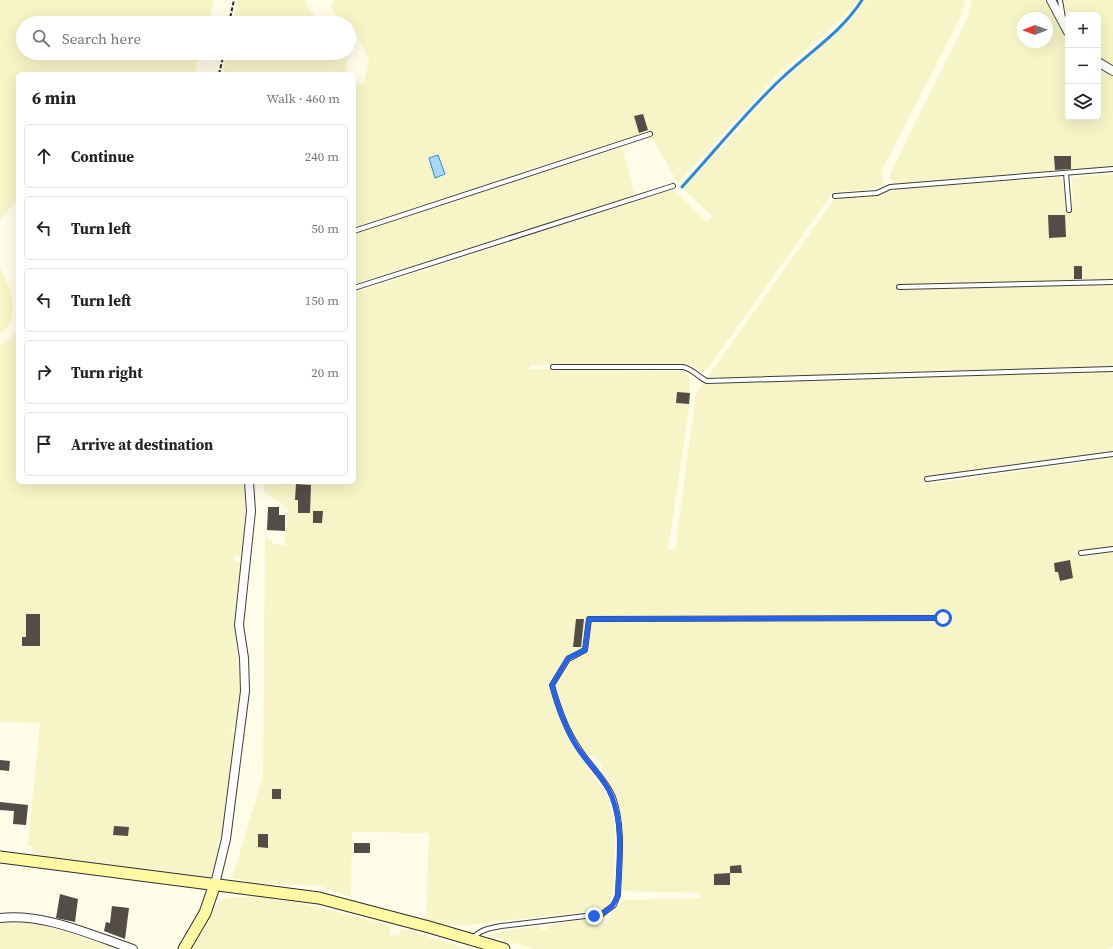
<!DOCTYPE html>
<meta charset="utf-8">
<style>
body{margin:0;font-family:"Source Serif 4",serif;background:#f2f2f2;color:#222}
.controls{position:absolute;right:12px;top:12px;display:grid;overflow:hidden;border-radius:6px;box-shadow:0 4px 16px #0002}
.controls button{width:36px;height:36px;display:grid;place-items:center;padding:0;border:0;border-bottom:1px solid #e0e0e0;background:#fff;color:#222;font:20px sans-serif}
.compass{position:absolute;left:1017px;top:12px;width:36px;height:36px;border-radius:50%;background:#fff;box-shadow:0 4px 16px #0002;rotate:269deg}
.stop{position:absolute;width:12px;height:12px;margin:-9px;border:3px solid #2563eb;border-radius:50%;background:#fff}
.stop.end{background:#2563eb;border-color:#fff;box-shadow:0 1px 4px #0008}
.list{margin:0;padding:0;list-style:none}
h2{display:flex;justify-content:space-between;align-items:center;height:52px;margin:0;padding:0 16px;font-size:17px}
h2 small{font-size:13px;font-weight:400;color:#767676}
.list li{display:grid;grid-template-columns:26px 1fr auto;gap:12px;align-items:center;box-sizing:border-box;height:64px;margin:0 8px 8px;padding:0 8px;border:1px solid #e0e0e0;border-radius:6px}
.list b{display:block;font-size:15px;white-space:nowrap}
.list em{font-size:13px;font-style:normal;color:#767676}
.icon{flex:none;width:22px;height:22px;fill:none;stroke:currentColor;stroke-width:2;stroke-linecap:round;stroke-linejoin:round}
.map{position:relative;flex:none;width:1113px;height:949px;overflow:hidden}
.search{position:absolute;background:#fff;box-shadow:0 4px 16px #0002;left:16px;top:16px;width:340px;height:44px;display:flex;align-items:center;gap:10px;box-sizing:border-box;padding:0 14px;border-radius:22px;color:#767676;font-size:15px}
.panel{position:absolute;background:#fff;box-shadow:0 4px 16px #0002;left:16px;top:72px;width:340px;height:412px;border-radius:6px}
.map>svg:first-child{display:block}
</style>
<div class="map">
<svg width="1113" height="949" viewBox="0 0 1113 949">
<rect width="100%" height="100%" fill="#fffce8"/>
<path fill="#f7f5c7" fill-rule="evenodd" d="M0,0H214L209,23H23V53H200L195,74H18V199L0,220Z
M238,0H305L308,7L320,23H233Z
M334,0H858L849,12L776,76L678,183L653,139L634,138L550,163L354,228V86L364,83L369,60L358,36L349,28V23L342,22L331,8Z
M866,0H965L961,16L881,172L885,185L866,190L833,192L709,367L701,373L694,366L686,364L531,365L530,369L681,371L687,374L690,377L688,415L668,550L675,551L696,393L835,198L882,195L902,189L1060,177L1063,181L1065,204L1073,203L1072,177L1113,174V452L922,478L923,485L1113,458V947L1105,949H534L487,935L539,925L541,930H547L548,925L579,920L593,921L597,925L606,923V920L624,900L700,898L699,893L621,891L623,828L617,799L602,772L601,764L595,757L587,754L578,744L565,720L558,701L557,683L551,681L546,685L550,688L562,725L574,747L606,793L612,807L615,829L613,894L608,905L602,910L459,926L426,920L429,833L352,832L351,897L317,885L258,884L232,878L263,776L265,536L273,543L285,546L288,509L264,491V482H354V293L670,190L677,193L707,222L712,216L683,189L782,82L853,18Z
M972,0H1046L1068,40V117H1098V66L1113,76V168L902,185L893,183L889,176L968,17ZM1023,18H1047V42H1023Z
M1055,0H1113V66L1098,57V15H1068V25L1065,8L1060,13Z
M227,53H345L347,55V69L344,74H223Z
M622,147L635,196L354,284V234Z
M0,268L11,291L13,311L9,326L0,334Z
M18,332V482H244L246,518L241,556H235V562H241L234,624L241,691L235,727L232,728L231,733L235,734L222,839L217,840V846L221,848L211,877L38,855L34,853L33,847L28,846L40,723L0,722V345Z
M257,896L305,904L390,925V936L399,935L401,928L468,949H192L218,902L227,898Z
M0,921H20L48,926L117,949H0Z"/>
<path fill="#a9d8fa" stroke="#2b8ad6" d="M438,155L445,174L435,178L429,158Z"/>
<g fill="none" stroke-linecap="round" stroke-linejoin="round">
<path stroke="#2b8ad6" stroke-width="3" d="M682,187C715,151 746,112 781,79C808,53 842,32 862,0"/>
</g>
<path fill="#544c46" d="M643,114L648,130L639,133L634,116Z
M1054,156H1071V169L1055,170Z
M1048,215H1065L1066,237L1049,238Z
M1074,266H1082V279H1074Z
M677,392L690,393L689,404L676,403Z
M296,484L311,485L310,513H298V500H295Z
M268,507H279V515H285V531L267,530Z
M313,511H323L322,523H313Z
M1070,560L1073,578L1060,581L1058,572H1055L1054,563Z
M26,614H40V646H22V637H26Z
M576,619H584L581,647H573Z
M0,760L10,761L9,771L0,770Z
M272,789H281V799H272Z
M0,802L28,805L26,825L13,824L14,811L0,810Z
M114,826L129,827L128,836L113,835Z
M258,834H268V848L258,847Z
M354,843H370V853H354Z
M741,865L742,873H730V866Z
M730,873V885H714V874Z
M60,894L78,899L75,922L56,918Z
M112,906L129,908L125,939L104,931L106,922L110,923Z"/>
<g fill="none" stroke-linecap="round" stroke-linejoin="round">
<defs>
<path id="lane" d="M1060,0L1063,18
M1066,173L1069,210
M835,196L877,193L890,187L1113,169
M354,231L650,134
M899,287L1113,282
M354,288L673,186
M553,367H683C693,369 698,377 707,381L1113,369
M927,479L1113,454
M1081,553L1113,549
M472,939C480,930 489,928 501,926L602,914L614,905L618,895C619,863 624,828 613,797C605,778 588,764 578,747C565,728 558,707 552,685L568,659L585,650L589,619L943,618"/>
<path id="street" d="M1051,0L1068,32
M1098,62L1113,71
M215,884L226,839L245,691L244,658L239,625L251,511L249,482
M0,918C45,913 91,935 133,949"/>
<path id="secondary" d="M0,857L319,898L429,927L504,949
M184,949L205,913L215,884"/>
</defs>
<use href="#lane" stroke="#3e3e3e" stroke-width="6"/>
<use href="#street" stroke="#3e3e3e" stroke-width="10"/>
<use href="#secondary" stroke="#2d2d2d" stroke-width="13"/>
<path stroke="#2d2d2d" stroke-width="2" stroke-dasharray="4 2" stroke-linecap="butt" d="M229,23L234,0
M219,74L224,53"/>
<use href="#lane" stroke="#fff" stroke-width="4"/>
<use href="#street" stroke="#fff" stroke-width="8"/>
<use href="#secondary" stroke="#fff9a3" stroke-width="11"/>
</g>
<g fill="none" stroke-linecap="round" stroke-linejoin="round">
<path stroke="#2563eb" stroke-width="5" d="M594,916C607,913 613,907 618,895C619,863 624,828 612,797C605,778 588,764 577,747C565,728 558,707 552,685L568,658L585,650L589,619L943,618"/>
</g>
</svg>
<div class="controls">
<button>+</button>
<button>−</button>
<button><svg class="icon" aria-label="layers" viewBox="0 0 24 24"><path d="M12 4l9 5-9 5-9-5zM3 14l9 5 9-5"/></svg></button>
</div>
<svg class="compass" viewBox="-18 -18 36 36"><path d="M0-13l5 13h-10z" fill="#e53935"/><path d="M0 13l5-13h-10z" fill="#767676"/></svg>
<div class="stop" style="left:943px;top:618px"></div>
<div class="stop end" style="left:594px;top:916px"></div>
<div class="search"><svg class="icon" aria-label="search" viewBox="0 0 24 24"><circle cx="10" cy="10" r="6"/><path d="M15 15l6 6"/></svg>Search here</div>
<section class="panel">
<h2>6 min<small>Walk · 460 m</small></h2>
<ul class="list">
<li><svg class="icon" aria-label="ahead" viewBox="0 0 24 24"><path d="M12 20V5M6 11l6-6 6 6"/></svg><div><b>Continue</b></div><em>240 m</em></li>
<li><svg class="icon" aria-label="left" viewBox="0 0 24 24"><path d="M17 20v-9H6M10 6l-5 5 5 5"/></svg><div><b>Turn left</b></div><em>50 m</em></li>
<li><svg class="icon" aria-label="left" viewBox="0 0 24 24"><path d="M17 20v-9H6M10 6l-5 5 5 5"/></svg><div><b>Turn left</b></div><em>150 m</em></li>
<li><svg class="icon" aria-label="right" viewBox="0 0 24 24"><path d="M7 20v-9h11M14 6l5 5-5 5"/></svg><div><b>Turn right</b></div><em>20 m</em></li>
<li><svg class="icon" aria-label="arrive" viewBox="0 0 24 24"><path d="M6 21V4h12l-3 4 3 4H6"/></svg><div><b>Arrive at destination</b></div></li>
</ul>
</section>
</div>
